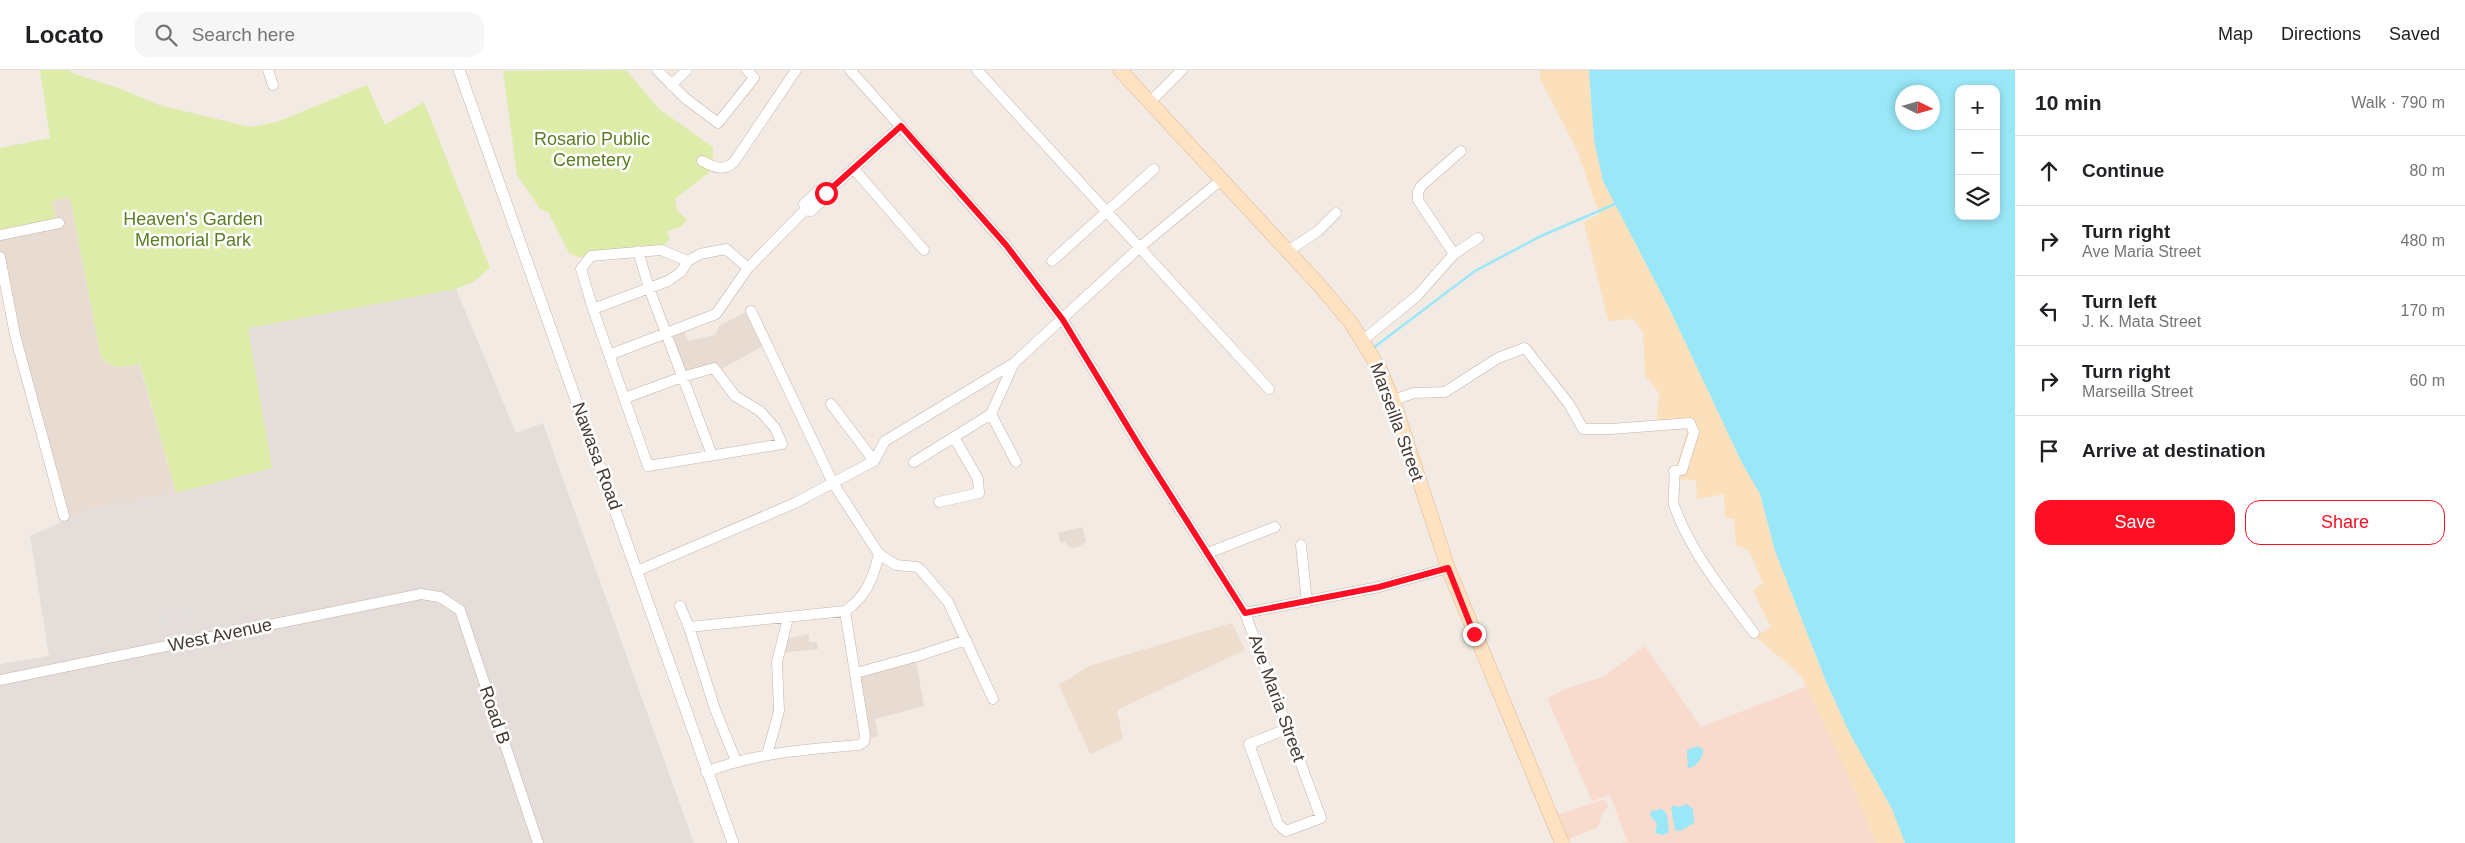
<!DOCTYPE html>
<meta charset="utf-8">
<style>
body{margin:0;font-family:Helvetica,sans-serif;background:#f6f6f6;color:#202124}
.controls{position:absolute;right:15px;top:15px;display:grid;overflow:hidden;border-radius:10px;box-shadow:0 2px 8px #0003}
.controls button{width:45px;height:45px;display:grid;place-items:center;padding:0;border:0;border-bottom:1px solid #e0e0e0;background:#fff;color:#202124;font:25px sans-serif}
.compass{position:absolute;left:1895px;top:15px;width:45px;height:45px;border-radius:50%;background:#fff;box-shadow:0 2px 8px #0003;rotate:95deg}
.stop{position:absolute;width:15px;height:15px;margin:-11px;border:4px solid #ff0f24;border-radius:50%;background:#fff}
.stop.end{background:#ff0f24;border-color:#fff;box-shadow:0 1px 5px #0008}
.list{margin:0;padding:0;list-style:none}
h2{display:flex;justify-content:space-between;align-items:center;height:65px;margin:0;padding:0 20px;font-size:21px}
h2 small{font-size:16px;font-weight:400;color:#757577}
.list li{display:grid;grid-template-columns:32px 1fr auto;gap:15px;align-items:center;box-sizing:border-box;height:70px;padding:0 20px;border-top:1px solid #e0e0e0}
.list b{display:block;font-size:19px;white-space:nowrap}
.list p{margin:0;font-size:16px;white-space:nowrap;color:#757577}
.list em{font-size:16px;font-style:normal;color:#757577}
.actions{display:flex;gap:10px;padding:15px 20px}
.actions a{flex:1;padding:11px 0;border:1px solid #ff0f24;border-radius:15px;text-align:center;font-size:18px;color:#ff0f24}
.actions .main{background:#ff0f24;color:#fff}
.icon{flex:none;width:28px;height:28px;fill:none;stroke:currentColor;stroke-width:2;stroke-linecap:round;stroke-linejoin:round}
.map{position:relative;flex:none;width:2015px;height:773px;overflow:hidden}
header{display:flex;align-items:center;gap:30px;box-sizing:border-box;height:70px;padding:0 25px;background:#fff;border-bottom:1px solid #e0e0e0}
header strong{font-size:24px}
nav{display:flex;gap:28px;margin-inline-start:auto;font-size:18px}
.search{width:350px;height:45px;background:#f6f6f6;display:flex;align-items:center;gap:12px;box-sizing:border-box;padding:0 18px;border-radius:15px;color:#757577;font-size:19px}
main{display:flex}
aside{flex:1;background:#fff}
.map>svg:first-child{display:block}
</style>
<header>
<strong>Locato</strong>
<div class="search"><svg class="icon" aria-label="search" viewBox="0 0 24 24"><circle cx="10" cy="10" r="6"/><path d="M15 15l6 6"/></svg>Search here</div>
<nav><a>Map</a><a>Directions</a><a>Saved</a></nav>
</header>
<main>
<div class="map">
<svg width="2015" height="773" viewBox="0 0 2015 773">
<rect width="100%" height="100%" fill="#f3ebe3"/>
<path fill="#e8dbd1" d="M70,127L101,288L132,296L139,293L176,423L91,439L63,451L8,256L0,213V163L56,150L52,131Z
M748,241L763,276L720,300L683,304L671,268L684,262L688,271L715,265L719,256Z
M1082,457L1086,472L1078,477L1070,478L1065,472H1060L1058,463Z
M809,564V572H817L818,579L781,583L785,569Z
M916,591L924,636L875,649L878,666L867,668L859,605Z"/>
<path fill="#f8dbcc" d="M1645,576L1701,657L1825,609L1905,773H1622L1627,771L1610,725L1592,731L1547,628L1567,618L1603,607Z
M1605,729L1608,737L1602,745L1598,757L1565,771L1554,746Z"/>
<path fill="#e5ddd9" d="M456,219L516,363L543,353L694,773H0V594L49,586L30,466L91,439L176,423L272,398L248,258Z"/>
<path fill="#eedccc" d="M1232,553L1245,580L1117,640L1123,669L1090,684L1059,615L1089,596Z"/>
<path fill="#ddeca8" d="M40,0H70L71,3L116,17L159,35L250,57L277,52L367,15L385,55L424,32L490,198L473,212L456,219L248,258L272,398L176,423L140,294C124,297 113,300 101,288L70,127L52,131L56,151L0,163V78L50,68Z
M626,0L659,39L713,77L712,100L675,129L677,140L687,150L681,157L667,161L670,169L663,177L578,187L569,183L548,142L541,140L517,105L503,1Z"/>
<path fill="#fcdfbb" d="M1539,0H1589L1594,70L1603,111L1670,240L1742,393L1760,424L1775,481L1825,609L1849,662L1892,739L1905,773H1876L1840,687L1801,606L1755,566L1771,558L1753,520L1763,513L1749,481L1736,475L1734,449L1725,448L1724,424L1697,429L1696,410L1672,409L1688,359L1656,360L1659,323L1645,306L1643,262L1633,249L1608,251L1584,152L1599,144L1577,80L1541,11Z"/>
<path fill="#e3dfdc" d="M191,540L192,546L161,552L160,546Z"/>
<path fill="#99e7f7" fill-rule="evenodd" d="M1589,0H2015V773H1905L1892,739L1849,662L1825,609L1775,481L1760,424L1742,393L1670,240L1603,111L1594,70ZM1959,19H1996V146H1959ZM1932,22V52H1902V22Z
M1697,676L1703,679C1704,686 1696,698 1688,698L1687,680Z
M1687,734L1693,739L1694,753L1680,761L1675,760L1671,738L1674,735L1678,737Z
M1661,739L1667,744L1669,762L1663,765L1655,763L1657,754L1650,745L1651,741Z"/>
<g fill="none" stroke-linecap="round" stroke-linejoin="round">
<path stroke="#99e7f7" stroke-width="2.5" d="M1373,278L1475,201L1541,166L1615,134"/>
<defs>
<path id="minor" d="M268,0L273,15
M657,0L685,28L718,53L754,8L747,0
M850,0L1006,175L1063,250L1140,377L1245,543L1321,748L1286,761L1278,754L1249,674L1287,659
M977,0L1269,319
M671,15L687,0
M1149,33L1182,0
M702,91C714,97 723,102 734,92L796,0
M853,98L924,180
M826,123L901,56
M0,165L59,153
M638,181L649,218L712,385
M1288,181L1318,161L1336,143
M1454,184L1478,168
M0,187L15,265L64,446
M1052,191L1154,99
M748,198L805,140L811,141L824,129L826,123L818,121L804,134L805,140
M593,239L668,211L681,202L688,191L700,184L726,179L748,198L716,244L609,285
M1363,270L1417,226L1454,184L1418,130V122L1421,116L1461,81
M1014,293L991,344L1016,392
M625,328L682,307L714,298L735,326L760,341L775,358L782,374L648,396L593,239L581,199L591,186L661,180L688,191
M1393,330L1414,323L1445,322L1498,288L1525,278L1569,334L1583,359H1611L1690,353L1694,362L1682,400L1674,401C1676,410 1672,429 1674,435C1690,482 1725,523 1754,563
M831,334L874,391
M914,392L991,344
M939,432L979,423L978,409L954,367
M1301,475L1307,532
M1208,483L1275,457
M879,484L896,495L917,497L921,500L948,532L993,629
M637,501L795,433L874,391L885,371L1014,293L1140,177L1221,110
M680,536L689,557L715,639L736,691
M1245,543L1379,517L1448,498
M689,557L845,541C866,527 873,509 879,484L833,413L751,241
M856,603L918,586L966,570
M0,610L421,524L440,527L460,540L538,773
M767,685L779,641L777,592L788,548
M706,702C755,683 807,679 859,675L864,672L865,666L845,541"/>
<path id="tertiary" d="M459,0L733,773"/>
<path id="secondary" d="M1120,0L1320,216L1351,253L1379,298L1393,330L1448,498L1562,773"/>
</defs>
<use href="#minor" stroke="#c3b3a8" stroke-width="11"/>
<use href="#tertiary" stroke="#c3b3a8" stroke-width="12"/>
<use href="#secondary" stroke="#dbb691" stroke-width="15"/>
<use href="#minor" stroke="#fff" stroke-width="10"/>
<use href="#tertiary" stroke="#fff" stroke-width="11"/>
<use href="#secondary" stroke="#ffe2c2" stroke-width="14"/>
</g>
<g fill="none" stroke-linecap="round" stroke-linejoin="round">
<path stroke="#ff0f24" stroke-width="6" d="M826,123L901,56L1006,175L1063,250L1140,377L1245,543L1379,517L1448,498L1474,564"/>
</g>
<g text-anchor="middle" stroke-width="5" stroke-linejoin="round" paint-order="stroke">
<g font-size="18" fill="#5a7d21" stroke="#fff">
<text x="592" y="75">Rosario Public<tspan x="592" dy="21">Cemetery</tspan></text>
<text x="193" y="155">Heaven's Garden<tspan x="193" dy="21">Memorial Park</tspan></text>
</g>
<g font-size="18" fill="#463a33" stroke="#fff">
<text transform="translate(1397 352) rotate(70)" y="6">Marseilla Street</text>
<text transform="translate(597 386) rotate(70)" y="6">Nawasa Road</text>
<text transform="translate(220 565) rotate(-12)" y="6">West Avenue</text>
<text transform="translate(1277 628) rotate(70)" y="6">Ave Maria Street</text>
<text transform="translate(495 645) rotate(71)" y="6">Road B</text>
</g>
</g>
</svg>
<div class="controls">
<button>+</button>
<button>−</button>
<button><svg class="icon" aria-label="layers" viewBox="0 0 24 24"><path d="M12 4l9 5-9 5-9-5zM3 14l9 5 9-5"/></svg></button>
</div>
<svg class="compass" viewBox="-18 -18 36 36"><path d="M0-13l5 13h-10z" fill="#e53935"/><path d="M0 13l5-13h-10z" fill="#757577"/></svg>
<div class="stop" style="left:826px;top:123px"></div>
<div class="stop end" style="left:1474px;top:564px"></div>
</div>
<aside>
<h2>10 min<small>Walk · 790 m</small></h2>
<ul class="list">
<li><svg class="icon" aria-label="ahead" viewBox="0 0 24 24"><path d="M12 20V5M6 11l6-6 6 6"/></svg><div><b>Continue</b></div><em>80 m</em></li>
<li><svg class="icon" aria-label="right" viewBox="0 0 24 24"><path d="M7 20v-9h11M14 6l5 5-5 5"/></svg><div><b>Turn right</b><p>Ave Maria Street</p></div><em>480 m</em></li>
<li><svg class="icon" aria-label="left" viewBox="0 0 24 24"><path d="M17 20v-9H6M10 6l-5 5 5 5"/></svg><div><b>Turn left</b><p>J. K. Mata Street</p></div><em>170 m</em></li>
<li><svg class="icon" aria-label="right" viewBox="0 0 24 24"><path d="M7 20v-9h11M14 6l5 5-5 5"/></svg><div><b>Turn right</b><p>Marseilla Street</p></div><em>60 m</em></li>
<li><svg class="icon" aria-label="arrive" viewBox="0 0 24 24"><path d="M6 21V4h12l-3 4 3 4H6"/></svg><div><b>Arrive at destination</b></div></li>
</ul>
<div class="actions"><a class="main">Save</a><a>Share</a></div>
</aside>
</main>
